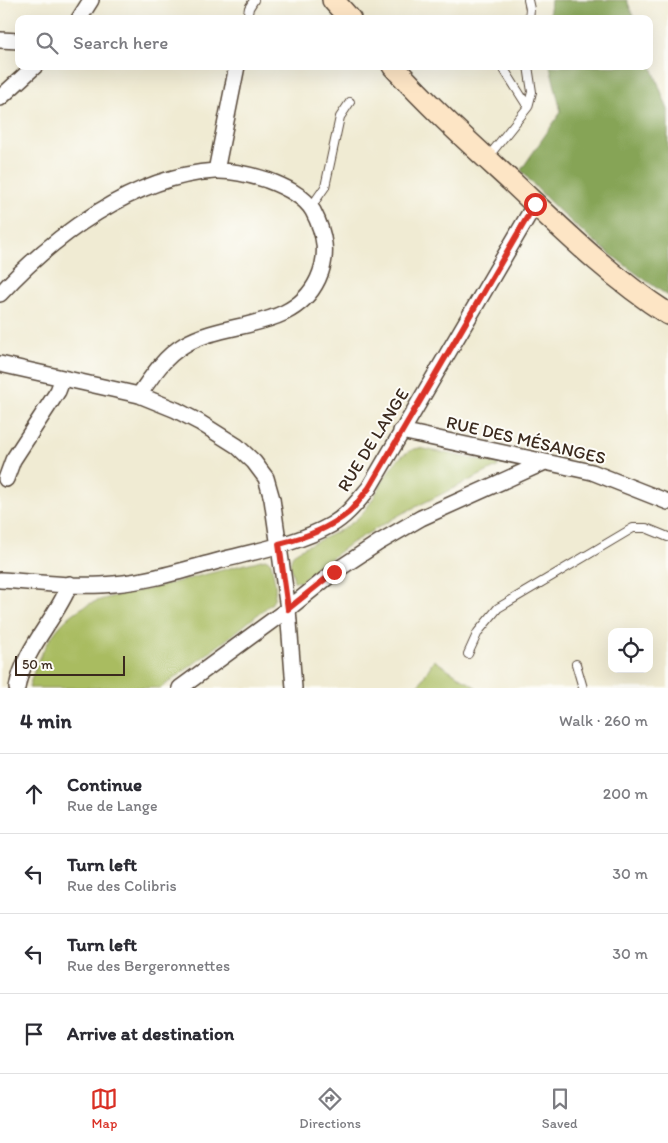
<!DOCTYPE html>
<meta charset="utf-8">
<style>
body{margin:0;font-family:Itim,sans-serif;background:#f2f2f3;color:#2b2b33}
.controls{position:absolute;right:15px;bottom:15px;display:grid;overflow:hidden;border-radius:10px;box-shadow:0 5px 20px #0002}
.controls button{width:45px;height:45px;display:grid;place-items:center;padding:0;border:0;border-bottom:1px solid #e1e1e2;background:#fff;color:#2b2b33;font:25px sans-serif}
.scale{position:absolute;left:15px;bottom:12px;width:110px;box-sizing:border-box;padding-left:5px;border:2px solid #3b2a1e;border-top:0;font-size:14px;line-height:18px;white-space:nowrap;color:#3b2a1e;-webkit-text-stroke:4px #fdfcf7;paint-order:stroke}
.stop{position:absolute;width:15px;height:15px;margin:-11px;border:4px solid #d93025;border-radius:50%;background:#fff}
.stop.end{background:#d93025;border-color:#fff;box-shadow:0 1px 5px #0008}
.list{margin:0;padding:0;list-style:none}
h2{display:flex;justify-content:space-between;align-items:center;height:65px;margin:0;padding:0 20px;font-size:21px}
h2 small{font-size:16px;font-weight:400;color:#7c7c81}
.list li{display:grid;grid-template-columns:32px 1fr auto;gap:15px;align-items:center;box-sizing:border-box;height:80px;padding:0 20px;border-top:1px solid #e1e1e2}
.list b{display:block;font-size:19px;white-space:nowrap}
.list p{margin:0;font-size:16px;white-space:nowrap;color:#7c7c81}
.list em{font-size:16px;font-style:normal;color:#7c7c81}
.icon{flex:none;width:28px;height:28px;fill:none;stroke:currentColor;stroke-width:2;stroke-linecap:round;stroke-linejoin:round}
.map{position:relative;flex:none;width:668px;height:688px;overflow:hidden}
.search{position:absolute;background:#fff;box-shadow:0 5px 20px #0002;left:15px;right:15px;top:15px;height:55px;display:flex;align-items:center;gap:12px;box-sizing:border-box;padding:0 18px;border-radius:10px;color:#7c7c81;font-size:19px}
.sheet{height:385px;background:#fff}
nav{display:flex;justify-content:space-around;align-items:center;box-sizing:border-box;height:70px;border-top:1px solid #e1e1e2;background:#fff;font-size:14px;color:#7c7c81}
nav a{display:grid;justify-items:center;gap:2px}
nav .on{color:#d93025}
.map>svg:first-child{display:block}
</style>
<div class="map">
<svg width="668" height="688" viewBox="0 0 668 688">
<rect width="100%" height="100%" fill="#fdfcf7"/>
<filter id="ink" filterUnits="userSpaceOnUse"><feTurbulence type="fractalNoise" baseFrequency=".02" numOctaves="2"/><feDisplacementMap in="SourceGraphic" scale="10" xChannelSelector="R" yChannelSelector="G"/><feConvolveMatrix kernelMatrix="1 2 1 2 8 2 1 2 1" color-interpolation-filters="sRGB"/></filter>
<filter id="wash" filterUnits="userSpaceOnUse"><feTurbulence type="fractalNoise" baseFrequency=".0096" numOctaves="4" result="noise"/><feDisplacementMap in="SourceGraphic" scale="20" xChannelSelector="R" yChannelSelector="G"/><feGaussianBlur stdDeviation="1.12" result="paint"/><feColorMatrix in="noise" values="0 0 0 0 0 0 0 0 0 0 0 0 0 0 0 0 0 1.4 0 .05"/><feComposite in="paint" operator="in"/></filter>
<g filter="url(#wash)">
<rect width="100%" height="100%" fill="#f0ebd3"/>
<path fill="#a9bc60" stroke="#72733f" d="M419,448L495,463L499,466L403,513L351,543L300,582L294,581L290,563L293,554C316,538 346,534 365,510C382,490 390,453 419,448Z
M265,559L271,562C273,575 279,591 272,603L226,640L161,688H29C38,652 60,613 97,601C117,594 138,592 157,587C193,578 229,568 265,559Z
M434,660L477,688H417Z"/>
<path fill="#86a456" stroke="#60673a" d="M551,0H627L634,19H549Z
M649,59L668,110V296C615,259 562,220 521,170L561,112L550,66H649Z"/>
</g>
<g filter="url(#ink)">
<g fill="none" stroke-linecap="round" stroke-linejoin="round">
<defs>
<path id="lane" d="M528,0L530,9L529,19
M247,19L249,8L254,0
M528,107L532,92L528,66
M488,157L528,107L502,66
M311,207L325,187L340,117L350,102
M468,654L478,632L498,608L633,528H646L668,537
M576,664L583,688"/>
<path id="street" d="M79,19L91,0
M0,40L19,41
M0,98L35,66
M216,171L237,66
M0,294C53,236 134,176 215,171C232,170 251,175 267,180C283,186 304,195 313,211C325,234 329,255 318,279C293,332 228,319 184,345C164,357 152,376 139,395
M0,364L139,395L176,410L199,422L237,446L254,462L266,478L272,499L288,609L294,688
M401,431L592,472L668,502
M6,479L13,460L58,391L63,378
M0,580C36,582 79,588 114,584C150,581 184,570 218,561C256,551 297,544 331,525C347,516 357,502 369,488L535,204
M17,688C24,648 55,621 70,584
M180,688L288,609L334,572L378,543L421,518L545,462"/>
<path id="secondary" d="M333,0L350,19
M393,66C430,107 471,144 511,181C561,228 610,277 668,314"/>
</defs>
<use href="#lane" stroke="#564739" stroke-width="10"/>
<use href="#street" stroke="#564739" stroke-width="18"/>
<use href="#secondary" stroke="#564739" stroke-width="24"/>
<use href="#lane" stroke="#fff" stroke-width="8"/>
<use href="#street" stroke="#fff" stroke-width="15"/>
<use href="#secondary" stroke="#fde5c5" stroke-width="21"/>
</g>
</g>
<g fill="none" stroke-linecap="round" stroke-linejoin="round" filter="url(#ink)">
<path stroke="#d93025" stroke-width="6" d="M334,572L288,609L279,544C304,538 328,529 348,513C356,506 362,496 369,488L535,204"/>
</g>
<g text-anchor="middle" stroke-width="4" stroke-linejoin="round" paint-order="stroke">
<g font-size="18" fill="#3b2a1e" stroke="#fdfcf7">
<text transform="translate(373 440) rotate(-58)" y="6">RUE DE LANGE</text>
<text transform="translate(526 440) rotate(13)" y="6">RUE DES MÉSANGES</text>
</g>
</g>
</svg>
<div class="controls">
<button><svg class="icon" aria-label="locate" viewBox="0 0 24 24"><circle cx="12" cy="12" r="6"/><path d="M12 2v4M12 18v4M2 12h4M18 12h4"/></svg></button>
</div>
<div class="scale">50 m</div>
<div class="stop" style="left:535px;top:204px"></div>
<div class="stop end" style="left:334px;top:572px"></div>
<div class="search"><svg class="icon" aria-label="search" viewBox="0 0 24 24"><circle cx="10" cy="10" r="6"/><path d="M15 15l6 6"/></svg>Search here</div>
</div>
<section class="sheet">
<h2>4 min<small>Walk · 260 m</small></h2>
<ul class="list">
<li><svg class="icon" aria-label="ahead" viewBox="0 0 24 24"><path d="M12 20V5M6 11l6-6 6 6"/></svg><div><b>Continue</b><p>Rue de Lange</p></div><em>200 m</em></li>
<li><svg class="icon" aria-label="left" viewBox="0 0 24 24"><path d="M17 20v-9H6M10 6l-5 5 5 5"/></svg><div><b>Turn left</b><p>Rue des Colibris</p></div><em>30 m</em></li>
<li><svg class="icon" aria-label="left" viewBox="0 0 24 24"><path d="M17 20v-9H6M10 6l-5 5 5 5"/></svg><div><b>Turn left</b><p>Rue des Bergeronnettes</p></div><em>30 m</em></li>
<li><svg class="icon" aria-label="arrive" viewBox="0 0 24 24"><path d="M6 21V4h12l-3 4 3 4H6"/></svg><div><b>Arrive at destination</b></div></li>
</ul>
</section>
<nav>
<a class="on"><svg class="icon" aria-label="map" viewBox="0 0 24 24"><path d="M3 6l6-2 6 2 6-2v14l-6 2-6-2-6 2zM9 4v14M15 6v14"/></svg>Map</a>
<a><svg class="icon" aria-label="directions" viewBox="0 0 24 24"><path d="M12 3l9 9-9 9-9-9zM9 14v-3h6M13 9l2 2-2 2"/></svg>Directions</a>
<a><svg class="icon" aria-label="saved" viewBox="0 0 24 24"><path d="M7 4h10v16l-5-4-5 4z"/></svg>Saved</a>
</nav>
